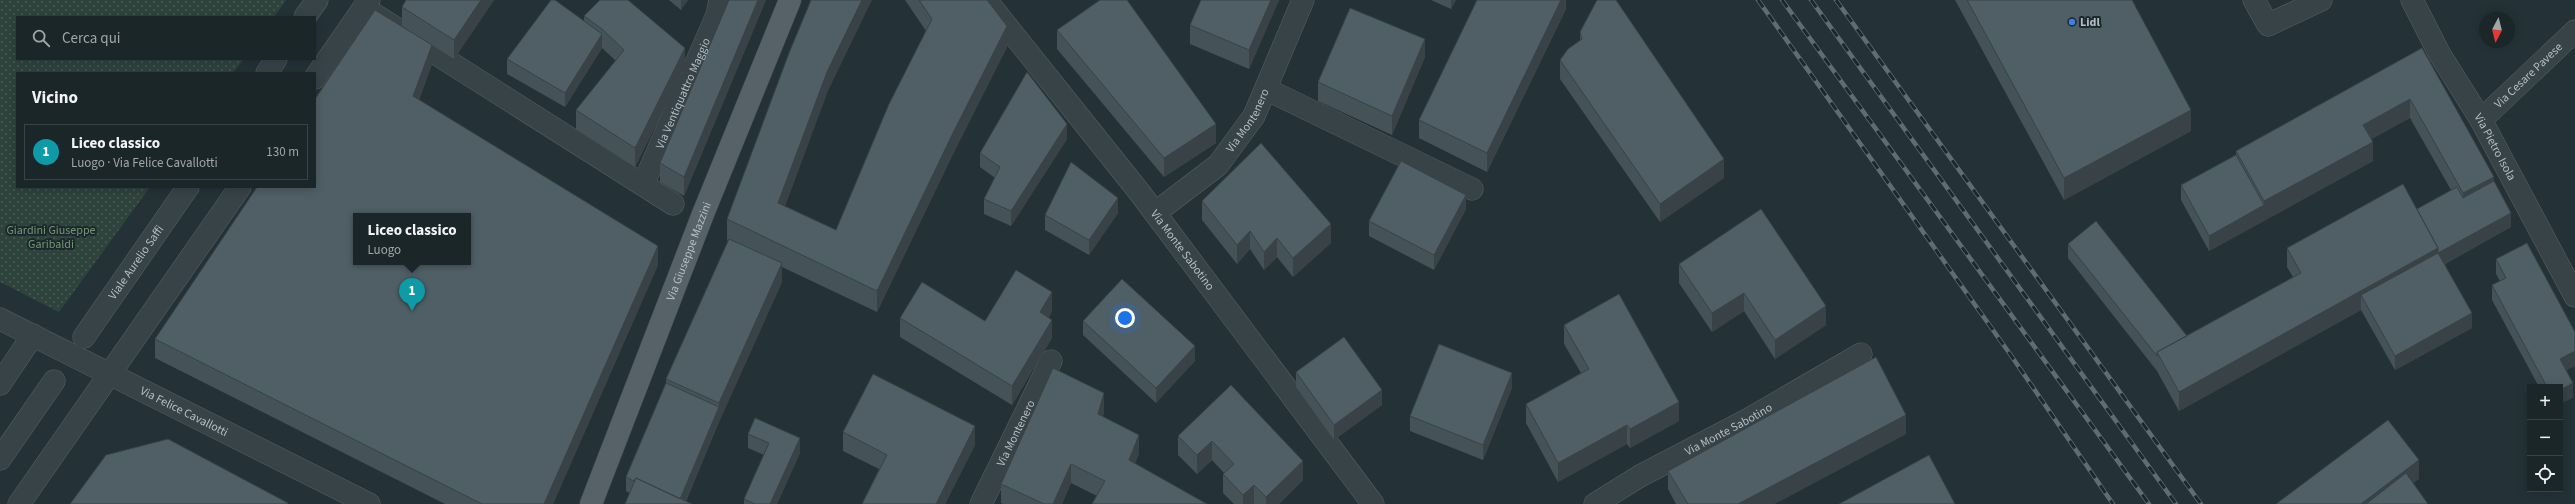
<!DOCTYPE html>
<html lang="it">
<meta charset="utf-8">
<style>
body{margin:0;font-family:"Source Sans 3",sans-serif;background:#283235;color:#f1f3f6}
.controls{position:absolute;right:12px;bottom:12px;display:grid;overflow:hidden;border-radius:0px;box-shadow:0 2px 10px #0003}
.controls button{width:36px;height:36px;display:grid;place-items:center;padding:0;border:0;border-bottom:1px solid #394346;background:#1b2629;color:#f1f3f6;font:20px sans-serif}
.compass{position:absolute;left:2479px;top:12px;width:36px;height:36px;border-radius:50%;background:#1b2629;box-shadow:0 2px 10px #0003;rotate:187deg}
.you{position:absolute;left:1125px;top:318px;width:14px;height:14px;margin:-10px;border:3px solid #fff;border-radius:50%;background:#1a73e8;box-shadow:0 0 0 6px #1a73e833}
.badge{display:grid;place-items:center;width:26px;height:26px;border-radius:50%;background:#d93025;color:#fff;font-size:13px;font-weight:700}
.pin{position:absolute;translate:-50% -33px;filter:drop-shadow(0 1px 2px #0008)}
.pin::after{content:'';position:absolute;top:21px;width:14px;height:12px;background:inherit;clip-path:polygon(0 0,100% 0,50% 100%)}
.popup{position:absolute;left:353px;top:213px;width:118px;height:52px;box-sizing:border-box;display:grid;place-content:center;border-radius:0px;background:#1b2629;filter:drop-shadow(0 1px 3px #0005);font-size:13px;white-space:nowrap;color:#a0a5a8}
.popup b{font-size:15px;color:#f1f3f6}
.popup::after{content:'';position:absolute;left:50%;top:100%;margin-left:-8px;border:8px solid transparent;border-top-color:#1b2629}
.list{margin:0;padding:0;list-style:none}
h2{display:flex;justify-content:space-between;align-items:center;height:52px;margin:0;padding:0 16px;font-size:17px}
h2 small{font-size:13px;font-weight:400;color:#a0a5a8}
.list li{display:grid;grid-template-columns:26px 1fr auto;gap:12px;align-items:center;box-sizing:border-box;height:56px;margin:0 8px 8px;padding:0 8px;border:1px solid #394346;border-radius:0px}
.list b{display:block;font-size:15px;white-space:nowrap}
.list p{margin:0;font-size:13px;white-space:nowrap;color:#a0a5a8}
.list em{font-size:13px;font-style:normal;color:#a0a5a8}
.icon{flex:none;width:22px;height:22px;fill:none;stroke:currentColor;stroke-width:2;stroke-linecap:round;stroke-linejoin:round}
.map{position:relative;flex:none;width:2575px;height:504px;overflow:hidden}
.search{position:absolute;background:#1b2629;box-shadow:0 2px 10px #0003;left:16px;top:16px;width:300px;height:44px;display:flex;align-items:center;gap:10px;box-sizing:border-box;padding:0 14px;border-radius:0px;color:#a0a5a8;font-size:15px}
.panel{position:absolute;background:#1b2629;box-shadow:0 2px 10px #0003;left:16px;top:72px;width:300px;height:116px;border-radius:0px}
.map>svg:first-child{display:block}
</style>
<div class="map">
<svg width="2575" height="504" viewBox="0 0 2575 504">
<defs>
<pattern id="green-dots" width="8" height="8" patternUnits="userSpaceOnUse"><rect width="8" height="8" fill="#2f433d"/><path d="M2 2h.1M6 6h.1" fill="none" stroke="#4b5c57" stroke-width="1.8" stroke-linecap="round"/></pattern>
</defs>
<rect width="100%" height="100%" fill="#243237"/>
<path fill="url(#green-dots)" d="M0,0H286L274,17H17V59H244L233,73H17V187H150L59,312L0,282Z"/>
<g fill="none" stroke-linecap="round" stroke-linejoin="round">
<defs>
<g id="minor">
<path id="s1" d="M986,0L1140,193L1373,504"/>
<path d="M2254,0L2268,25L2321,0"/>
<path id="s2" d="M2412,0L2439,53L2481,120L2575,296"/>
<path d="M364,8L673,204"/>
<path d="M305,17L317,0"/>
<path d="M267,73L276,59"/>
<path d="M315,78L369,0"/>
<path d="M1266,89L1472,189"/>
<path id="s3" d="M2481,120L2575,31"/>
<path id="s4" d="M643,185L717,15L720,0"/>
<path id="s5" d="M1155,213L1218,165L1254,116L1303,0"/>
<path id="s6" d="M0,319L369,504"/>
<path id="s7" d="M84,337L188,187"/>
<path d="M0,384L33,335"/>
<path d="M0,459L54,381"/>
<path d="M19,504L240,187"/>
<path id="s8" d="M981,504L1051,361"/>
<path id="s9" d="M1595,504L1640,476L1749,419L1861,354"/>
</g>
<g id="major">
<path id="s10" d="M591,504L703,214L790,0"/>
</g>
</defs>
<use href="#minor" stroke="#566166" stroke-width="23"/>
<use href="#major" stroke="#444f54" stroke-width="23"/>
<use href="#minor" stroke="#384348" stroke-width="22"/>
<use href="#major" stroke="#566268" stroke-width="22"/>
<defs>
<path id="rail" d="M1758,0L2010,354L2113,504
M1782,0L2149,504
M1811,0L2176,504
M1836,0L2201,504"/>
</defs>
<use href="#rail" stroke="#5f6d73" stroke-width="4.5"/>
<use href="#rail" stroke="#1d282d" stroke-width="3" stroke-dasharray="9" stroke-linecap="butt"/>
</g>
<path fill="#455258" d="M406,0H494L454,59L402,26V7Z
M669,0H688L681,10Z
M729,0H766L684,196L660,182V163Z
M905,0H987L1007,47L953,154L877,312L782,267V282L719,422L686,501L629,493L626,491V477L666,383V379L728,241L727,240V219L827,93L785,206L836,230L926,31Z
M1201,0H1279L1249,69L1190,44V25Z
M1431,0H1456L1451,9Z
M1566,0V9L1487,172L1419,138V120Z
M1955,0H2132L2191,131L2064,200Z
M584,16L685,67L635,167L576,129V110L616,61L602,48L565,107L507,74V59L584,21Z
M1057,30L1216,143L1164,177L1057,49Z
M1580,32L1724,178L1660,222L1560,79V60L1580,41Z
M2422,48L2494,181L2511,227L2445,264L2472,328L2395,370L2361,310L2179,411L2157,371L2068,258V244L2187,336L2293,277L2287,267V248L2417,209L2451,190L2410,118L2371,139L2373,161L2209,251L2181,200V185L2236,155V151Z
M1425,57L1392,135L1318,101V82Z
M432,64L419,100L658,265L553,504H445L155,358V339Z
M1067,139L1011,226L984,214V199L995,178L980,167V153Z
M1202,201L1331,243L1293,277L1277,257L1264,270L1250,249L1237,264L1202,220Z
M1466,209L1434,270L1369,236V221Z
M1118,213L1089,255L1045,230V215Z
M2496,259L2566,370L2573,398L2560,387H2539L2492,300V285L2500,281L2496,274Z
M1679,264L1826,325L1775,359L1744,311L1712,332L1679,283Z
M1052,311L1049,317L1052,338L1012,405L900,337V318L985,321Z
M1083,321L1195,361L1156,403L1083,335Z
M1564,325L1679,421L1630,448L1627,444L1558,482L1526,423V404L1581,373L1564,344Z
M1296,372L1382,405L1334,440L1296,387Z
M1231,385L1303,480L1279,504H1234L1223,493V474L1224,473L1212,460L1197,474L1178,455V436Z
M1512,388L1483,460L1410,431V416Z
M1104,412L1103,416L1139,454L1097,496L1071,483L1062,504H1003L1001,503V484Z
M843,432L975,445L945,504H862L879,469L843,451Z
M748,434L800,453L777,504H744V499L764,455L748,448Z
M1906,434L1774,504H1676L1668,489V471Z"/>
<path fill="#384247" d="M481,0H494L454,59V40Z
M681,0H688L681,10Z
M758,0H766L684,196V177Z
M862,0H872L827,93L778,224V203L827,72Z
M1271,0H1279L1249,69V50Z
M1451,0H1456L1451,9Z
M1561,0H1566V9L1487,172V153Z
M1007,26V47L953,154L877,312V291L953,133Z
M602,34V48L565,107V93Z
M1425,39V57L1392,135V116Z
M432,45V64L413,115V96Z
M685,48V67L635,167V148Z
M2410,99V118L2363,144V125Z
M2191,110V131L2064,200V178Z
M1067,124V139L1011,226V211Z
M1216,124V143L1164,177V158Z
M2373,142V161L2209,251V236L2264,205V201Z
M1724,159V178L1660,222V204Z
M2494,177V196L2463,212V193Z
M1466,195V209L1434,270V255Z
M1118,198V213L1089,255V240Z
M2511,213V227L2368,306L2361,295V310L2179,411V392L2438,248Z
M1331,224V243L1293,277V258Z
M1250,231V249L1237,264V245Z
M1277,238V257L1264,270V252Z
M658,246V265L553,504H544Z
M782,263V282L719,422L684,504L679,503L719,407V403Z
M1052,292V311L1040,331V312Z
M1744,293V311L1712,332V313Z
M1826,306V325L1775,359V340Z
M2472,313V328L2395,370V356Z
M1052,320V338L1012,405V386Z
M1195,346V361L1156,403V388Z
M2575,351V366L2560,374V359Z
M1512,373V388L1483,460V445Z
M2573,383V398L2560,404V390Z
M1382,390V405L1334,440V425Z
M1104,393V412L1098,432V414Z
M1679,402V421L1630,448V429Z
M1906,415V434L1774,504H1738Z
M1627,425V444L1558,482V463Z
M975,426V445L945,504H936Z
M1139,435V454L1129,479V460Z
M800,438V453L777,504H770Z
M1212,441V460L1197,474V455Z
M2419,460V479L2386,504H2361Z
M1303,461V480L1279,504H1266V497Z
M1071,464V483L1062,504H1053Z
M1254,485V504H1243V495Z"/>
<path fill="#505f66" stroke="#384247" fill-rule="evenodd" d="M406,0H481L454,40L402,7Z
M551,0H555L602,34L565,93L507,59Z
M600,0H628L685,48L635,148L576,110L624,50L602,29L584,16Z
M729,0H758L684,177L660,163Z
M811,0H862L827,72L778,203L836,230L889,104L932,19L919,0H987L1007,26L953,133L877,291L727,219L789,53Z
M1100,0H1127L1216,124L1164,158L1057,30Z
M1201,0H1271L1249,50L1190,25Z
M1477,0H1561L1487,153L1419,120Z
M1597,0H1616L1724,159L1660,204L1560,60L1568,49L1582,39L1580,32Z
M1967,0H2132L2191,110L2064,178Z
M1350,8L1425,39L1392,116L1318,82Z
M375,10L432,45L413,96L658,246L544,504H482L155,339L257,187H315V99ZM356,216H468V262H356Z
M2422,48L2494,177L2463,193L2410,99L2363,125L2373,142L2264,201L2236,151Z
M1027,72L1067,124L1011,211L984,199L1000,167L980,153Z
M1261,143L1331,224L1293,258L1277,238L1264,252L1250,231L1237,245L1202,201Z
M2236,155L2264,205L2209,236L2181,185Z
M1401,161L1466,195L1434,255L1369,221Z
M1071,162L1118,198L1089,240L1045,215Z
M2494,181L2511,213L2438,253V248L2417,209L2457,187L2463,198Z
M2403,184L2438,248L2179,392L2157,352L2301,273L2287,248Z
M1761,209L1826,306L1775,340L1744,293L1712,313L1679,264Z
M2096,221L2187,336L2157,352V356L2068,244Z
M729,239L782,263L719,403L666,379Z
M2527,243L2575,332V351L2560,359L2573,383L2560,390V387H2547L2492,285L2506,278L2496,259Z
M2438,253L2472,313L2395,356L2361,295Z
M1016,270L1052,292L1040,312L1052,320L1012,386L900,318L922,282L985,321Z
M1122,279L1195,346L1156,388L1083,321Z
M1619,294L1679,402L1630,429L1627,425L1558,463L1526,404L1589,369L1564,325Z
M1344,337L1382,390L1334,425L1296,372Z
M1439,344L1512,373L1483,445L1410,416Z
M1876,357L1906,415L1738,504H1688L1668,471Z
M1053,368L1104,393L1098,414L1139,435L1129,460L1207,504H1092L1105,481L1071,464L1053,504H1044L1001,484Z
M873,374L975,426L936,504H862L887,455L843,432Z
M666,383L719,407L680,499L636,478L634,481L626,477Z
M1231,385L1303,461L1266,497L1254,485L1243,495L1223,474L1234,464L1212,441L1197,455L1178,436Z
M755,418L800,438L770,504H755L744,499L769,443L748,434Z
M2388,420L2419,460L2361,504H2276Z
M168,439L288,503L287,504H70L106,455Z
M1929,455L1955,504H1839Z
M2406,473L2428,504H2366Z
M636,478L692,504H625Z"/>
<circle fill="#3f7fe0" stroke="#1d282d" stroke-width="1.5" cx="2072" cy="22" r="4"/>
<g text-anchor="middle" stroke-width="4" stroke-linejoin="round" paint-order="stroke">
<g font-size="12" font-weight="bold" fill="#b3bec4" stroke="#1d282d" text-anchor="start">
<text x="2080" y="26">Lidl</text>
</g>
<g font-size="12" fill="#b3bec4" stroke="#1d282d">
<text dy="4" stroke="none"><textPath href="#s3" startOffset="65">Via Cesare Pavese</textPath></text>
<text dy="4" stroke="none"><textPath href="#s4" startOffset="100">Via Ventiquattro Maggio</textPath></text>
<text dy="4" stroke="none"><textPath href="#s5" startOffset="133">Via Montenero</textPath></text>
<text dy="4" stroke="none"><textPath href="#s2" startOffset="169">Via Pietro Isola</textPath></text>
<text dy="4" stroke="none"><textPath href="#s1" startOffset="318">Via Monte Sabotino</textPath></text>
<text dy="4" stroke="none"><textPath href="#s10" startOffset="271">Via Giuseppe Mazzini</textPath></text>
<text dy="4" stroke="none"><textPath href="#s7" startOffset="91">Viale Aurelio Saffi</textPath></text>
<text dy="4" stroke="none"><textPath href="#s6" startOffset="206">Via Felice Cavallotti</textPath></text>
<text dy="4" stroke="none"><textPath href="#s9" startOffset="153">Via Monte Sabotino</textPath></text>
<text dy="4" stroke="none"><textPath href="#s8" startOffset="79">Via Montenero</textPath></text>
</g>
<g font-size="12" fill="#759774" stroke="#1d282d">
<text x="51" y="234">Giardini Giuseppe<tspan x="51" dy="14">Garibaldi</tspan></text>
</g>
</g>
</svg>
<div class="controls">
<button>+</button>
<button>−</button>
<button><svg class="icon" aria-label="locate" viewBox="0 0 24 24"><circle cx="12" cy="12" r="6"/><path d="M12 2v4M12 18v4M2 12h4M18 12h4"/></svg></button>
</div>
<svg class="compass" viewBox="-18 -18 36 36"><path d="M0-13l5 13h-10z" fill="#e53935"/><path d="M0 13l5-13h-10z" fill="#a0a5a8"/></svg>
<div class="you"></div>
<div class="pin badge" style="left:412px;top:311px;background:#0f9aa8">1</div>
<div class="popup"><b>Liceo classico</b>Luogo</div>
<div class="search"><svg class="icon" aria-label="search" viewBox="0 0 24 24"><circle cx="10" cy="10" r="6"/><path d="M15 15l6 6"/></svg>Cerca qui</div>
<section class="panel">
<h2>Vicino<small></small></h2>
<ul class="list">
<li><span class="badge" style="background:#0f9aa8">1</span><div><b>Liceo classico</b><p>Luogo · Via Felice Cavallotti</p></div><em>130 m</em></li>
</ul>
</section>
</div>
